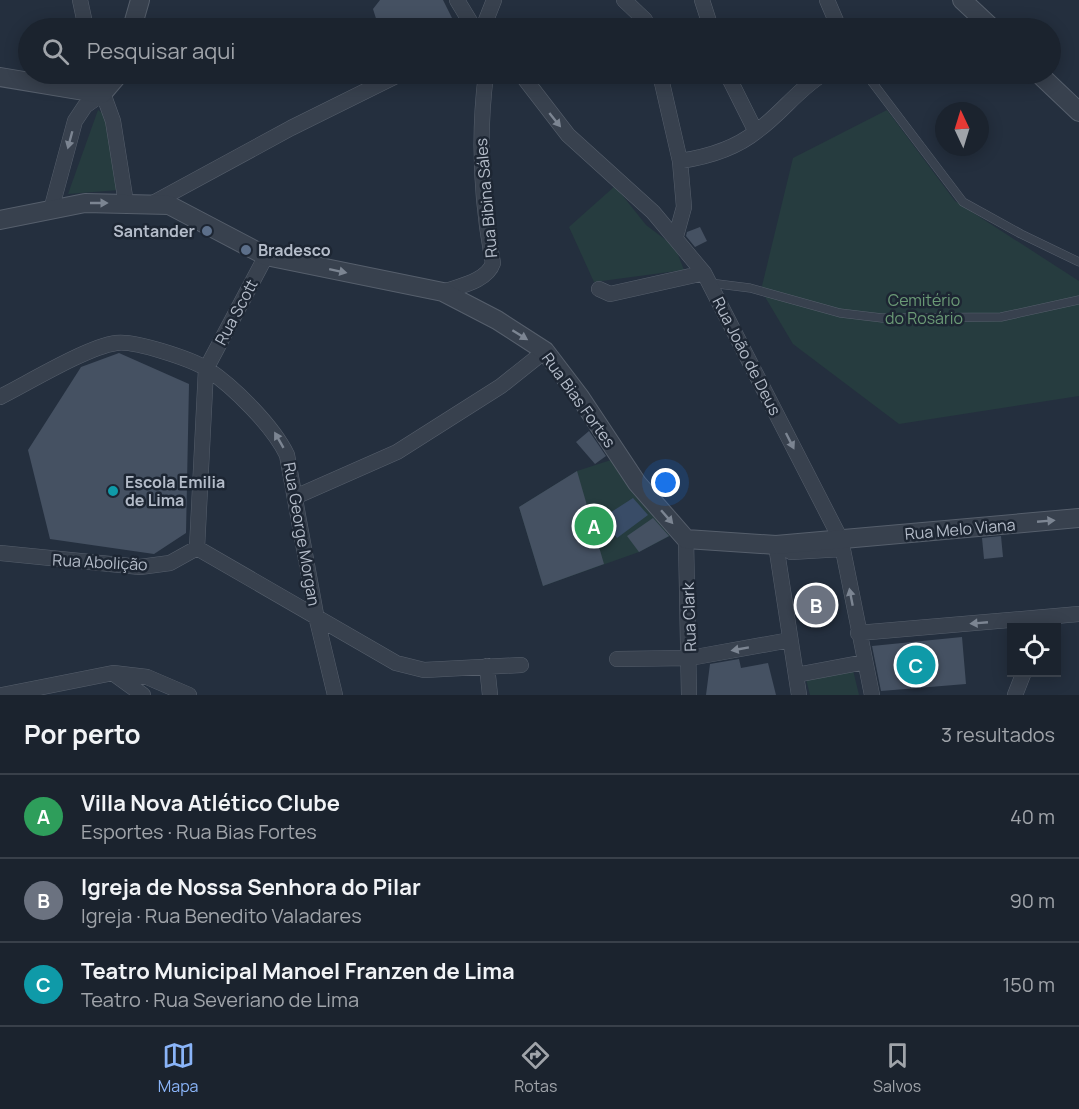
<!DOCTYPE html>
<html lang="pt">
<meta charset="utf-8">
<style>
body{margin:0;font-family:Manrope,sans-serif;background:#282f3a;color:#f1f3f6}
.controls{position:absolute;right:18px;bottom:18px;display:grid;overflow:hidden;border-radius:0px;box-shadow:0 3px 15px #0003}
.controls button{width:54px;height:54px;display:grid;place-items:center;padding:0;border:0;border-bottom:2px solid #39404a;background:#1b232e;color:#f1f3f6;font:30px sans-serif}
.compass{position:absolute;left:935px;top:102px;width:54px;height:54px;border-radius:50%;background:#1b232e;box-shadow:0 3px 15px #0003;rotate:356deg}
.you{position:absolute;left:666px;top:483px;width:21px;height:21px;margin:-15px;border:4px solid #fff;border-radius:50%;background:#1a73e8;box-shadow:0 0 0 9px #1a73e833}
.badge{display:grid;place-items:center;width:39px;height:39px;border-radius:50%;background:#8ab4f8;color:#fff;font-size:20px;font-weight:700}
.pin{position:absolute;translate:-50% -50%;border:3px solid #fff;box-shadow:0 2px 6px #0006}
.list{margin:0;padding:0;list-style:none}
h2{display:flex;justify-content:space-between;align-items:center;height:78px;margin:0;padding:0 24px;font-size:26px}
h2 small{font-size:20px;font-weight:400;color:#a0a4aa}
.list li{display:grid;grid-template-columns:39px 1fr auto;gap:18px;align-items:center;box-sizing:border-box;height:84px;padding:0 24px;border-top:2px solid #39404a}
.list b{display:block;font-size:22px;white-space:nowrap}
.list p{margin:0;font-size:20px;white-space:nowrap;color:#a0a4aa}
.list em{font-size:20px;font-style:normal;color:#a0a4aa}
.icon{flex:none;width:33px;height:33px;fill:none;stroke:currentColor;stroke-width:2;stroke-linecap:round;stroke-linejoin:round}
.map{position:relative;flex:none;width:1079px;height:695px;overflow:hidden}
.search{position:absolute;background:#1b232e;box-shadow:0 3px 15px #0003;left:18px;right:18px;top:18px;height:66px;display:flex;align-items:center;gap:15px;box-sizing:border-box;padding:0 21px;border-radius:33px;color:#a0a4aa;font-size:22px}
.sheet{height:330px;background:#1b232e}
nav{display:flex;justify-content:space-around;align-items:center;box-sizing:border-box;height:84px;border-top:2px solid #39404a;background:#1b232e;font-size:16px;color:#a0a4aa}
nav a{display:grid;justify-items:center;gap:3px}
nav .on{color:#8ab4f8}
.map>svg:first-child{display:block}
</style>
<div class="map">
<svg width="1079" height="695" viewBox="0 0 1079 695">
<rect width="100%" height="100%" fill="#242f3e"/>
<path fill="#263c3f" d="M98,110L105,115L119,190L68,194Z
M887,110L955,201L1079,281V396L899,424L793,344L761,290L793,158Z
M615,186L646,225L675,247L684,270L594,282L569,227Z
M611,460L670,536L639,552L543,586L519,507L577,471Z
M853,670L859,695H810L806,679Z"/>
<path fill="#394c67" d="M633,498L648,515L617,538L602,518Z"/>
<path fill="#455162" d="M380,0H443L457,28H379L373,9Z
M700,227L707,241L695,247L686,236L687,232Z
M119,353L189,384L186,533L154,554L50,539L28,450L81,367Z
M589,431L606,456L595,464L576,442Z
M577,471L604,564L543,586L519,507Z
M653,518L669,536L639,552L627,536Z
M1001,536L1003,557L984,559L982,538Z
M962,637L966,684L881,691L872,646Z
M739,659L741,668L768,663L776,695H706L710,664Z"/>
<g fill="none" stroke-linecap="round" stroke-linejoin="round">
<defs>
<path id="service" d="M866,74L963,202L1021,234L1079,262
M710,283L750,288L840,313L882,318L1001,317L1079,300"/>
<path id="minor" d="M80,0L86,28
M457,0L474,28
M624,0L645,20L648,28
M702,0L711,28
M827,0L839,28
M483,28L494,0
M96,74L113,121L126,203
M521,74L568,135L653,212L704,273L841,540L872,695
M660,74L680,161L684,207L676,236
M727,74L756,132
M680,161C707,157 735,149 757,131C782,113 797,90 823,74
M153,203L291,128L400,74
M51,210L75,121L85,106L102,94
M599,289L610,294L704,273
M443,292C460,286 487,281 493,263C481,200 478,137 486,74
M0,397C28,383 87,347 116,343C134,340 191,359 207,369C234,387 273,426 287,455L317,620L335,695
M295,497L397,452L501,386L545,351
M686,539L689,695
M776,545L799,695
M197,548L396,663L424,670L521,665
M791,552L842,549
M0,553L140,567L170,563L197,548L206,369L266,256
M858,633L1079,614
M617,659L690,658L790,640
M487,666L490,695
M114,674L143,695
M796,675L865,662
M2,695L113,673L147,677L189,695
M1015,695L1024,672"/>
<path id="tertiary" d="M962,0L992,28
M132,28L140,0
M1039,74L1079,112
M0,77L102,94L119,74
M0,220L85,203L169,205L266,256L443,292L497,320L545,351L580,397L637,483L686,539L776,545L1079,518"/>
</defs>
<use href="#service" stroke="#565f6c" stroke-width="9"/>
<use href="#minor" stroke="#565f6c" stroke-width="16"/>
<use href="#tertiary" stroke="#565f6c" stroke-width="20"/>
<use href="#service" stroke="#38414e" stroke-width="8"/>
<use href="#minor" stroke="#38414e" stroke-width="15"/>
<use href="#tertiary" stroke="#38414e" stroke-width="18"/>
</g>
<defs><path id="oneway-solid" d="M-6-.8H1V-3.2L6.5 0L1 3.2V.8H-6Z" transform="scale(1.5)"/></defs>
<g fill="#7c8592">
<use href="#oneway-solid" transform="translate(555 120) rotate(51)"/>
<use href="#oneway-solid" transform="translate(70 140) rotate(105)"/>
<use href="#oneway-solid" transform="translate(99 203)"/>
<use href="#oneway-solid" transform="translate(338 271) rotate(12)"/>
<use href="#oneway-solid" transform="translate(520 335) rotate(32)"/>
<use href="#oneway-solid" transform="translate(279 440) rotate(-120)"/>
<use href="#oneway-solid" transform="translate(790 441) rotate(63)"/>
<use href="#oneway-solid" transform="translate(667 517) rotate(49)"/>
<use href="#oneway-solid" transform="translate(1046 521) rotate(-5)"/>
<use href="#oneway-solid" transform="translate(851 597) rotate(-101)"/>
<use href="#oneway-solid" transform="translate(979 623) rotate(175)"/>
<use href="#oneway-solid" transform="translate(740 649) rotate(170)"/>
</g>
<g fill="#5c6f8a" stroke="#1d2633" stroke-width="2">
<circle cx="207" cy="231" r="6"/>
<circle cx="246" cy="250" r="6"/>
</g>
<circle fill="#0f9aa8" stroke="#1d2633" stroke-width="2" cx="113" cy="491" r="6"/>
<g text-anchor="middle" stroke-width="5" stroke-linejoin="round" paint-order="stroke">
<g font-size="16" fill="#b4bcc9" stroke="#1d2633">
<text transform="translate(486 198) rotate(-95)" y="6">Rua Bibina Sáles</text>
<text transform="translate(236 312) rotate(-62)" y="6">Rua Scott</text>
<text transform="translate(747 356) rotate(63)" y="6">Rua João de Deus</text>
<text transform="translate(579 400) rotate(54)" y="6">Rua Bias Fortes</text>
<text transform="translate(960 529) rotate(-5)" y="6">Rua Melo Viana</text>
<text transform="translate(302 534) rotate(80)" y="6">Rua George Morgan</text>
<text transform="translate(100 562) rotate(3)" y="6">Rua Abolição</text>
<text transform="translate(689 617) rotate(-92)" y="6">Rua Clark</text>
</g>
<g font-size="16" font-weight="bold" fill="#b4bcc9" stroke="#1d2633" text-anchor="start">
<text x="195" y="237" text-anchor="end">Santander</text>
<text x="258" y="256">Bradesco</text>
<text x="125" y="488">Escola Emilia<tspan x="125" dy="18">de Lima</tspan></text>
</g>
<g font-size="16" fill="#6b9a76" stroke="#1d2633">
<text x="924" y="306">Cemitério<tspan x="924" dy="18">do Rosário</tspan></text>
</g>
</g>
</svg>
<div class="controls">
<button><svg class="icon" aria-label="locate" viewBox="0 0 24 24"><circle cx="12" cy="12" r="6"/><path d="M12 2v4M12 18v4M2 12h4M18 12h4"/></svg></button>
</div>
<svg class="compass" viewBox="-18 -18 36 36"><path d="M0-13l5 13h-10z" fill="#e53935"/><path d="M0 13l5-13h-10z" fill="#a0a4aa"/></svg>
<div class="you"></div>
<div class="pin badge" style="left:594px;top:526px;background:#2e9e5b">A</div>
<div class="pin badge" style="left:816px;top:605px;background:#6b7280">B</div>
<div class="pin badge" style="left:916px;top:665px;background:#0f9aa8">C</div>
<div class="search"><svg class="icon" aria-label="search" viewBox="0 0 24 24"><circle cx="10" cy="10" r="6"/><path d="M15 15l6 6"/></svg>Pesquisar aqui</div>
</div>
<section class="sheet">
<h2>Por perto<small>3 resultados</small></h2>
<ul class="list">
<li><span class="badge" style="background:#2e9e5b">A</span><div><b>Villa Nova Atlético Clube</b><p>Esportes · Rua Bias Fortes</p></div><em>40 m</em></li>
<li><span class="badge" style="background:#6b7280">B</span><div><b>Igreja de Nossa Senhora do Pilar</b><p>Igreja · Rua Benedito Valadares</p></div><em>90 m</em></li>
<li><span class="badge" style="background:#0f9aa8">C</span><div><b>Teatro Municipal Manoel Franzen de Lima</b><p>Teatro · Rua Severiano de Lima</p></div><em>150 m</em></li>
</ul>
</section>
<nav>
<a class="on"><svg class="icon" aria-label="map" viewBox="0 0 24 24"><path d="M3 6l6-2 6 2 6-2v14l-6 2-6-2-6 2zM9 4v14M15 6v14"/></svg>Mapa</a>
<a><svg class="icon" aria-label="directions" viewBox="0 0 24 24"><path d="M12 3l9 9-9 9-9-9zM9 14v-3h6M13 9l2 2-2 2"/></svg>Rotas</a>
<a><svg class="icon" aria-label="saved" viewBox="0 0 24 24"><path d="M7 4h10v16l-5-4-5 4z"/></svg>Salvos</a>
</nav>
